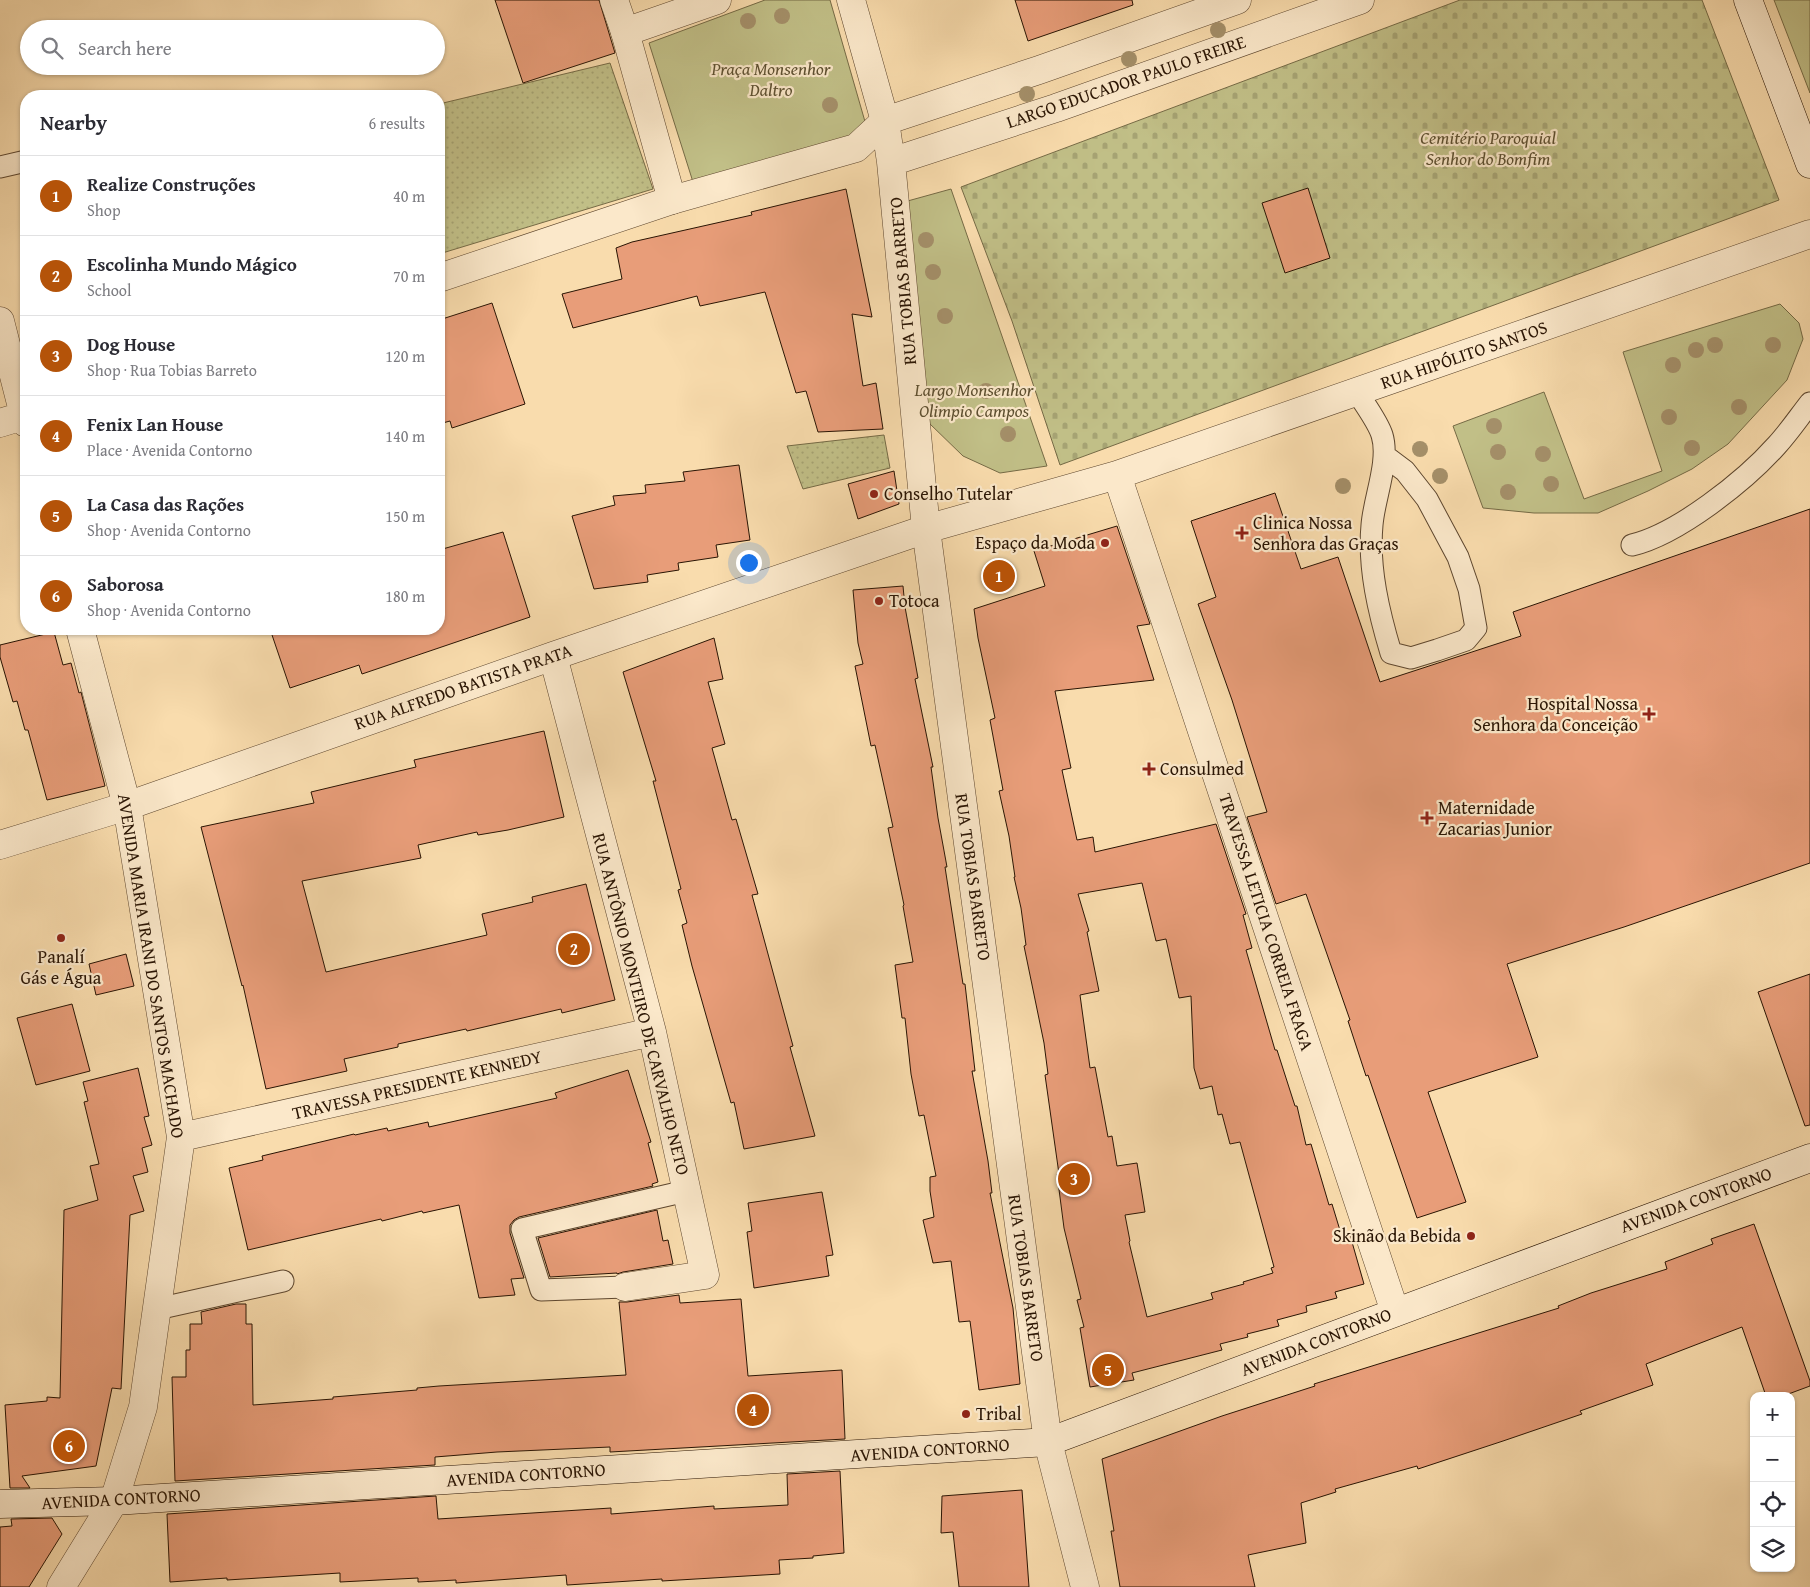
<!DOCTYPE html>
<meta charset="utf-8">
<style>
body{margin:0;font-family:"Gentium Book Plus",serif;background:#f7f7f7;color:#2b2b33}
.controls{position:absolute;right:15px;bottom:15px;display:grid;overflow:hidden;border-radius:10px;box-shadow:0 1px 4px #0004}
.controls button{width:45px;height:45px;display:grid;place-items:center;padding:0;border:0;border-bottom:1px solid #e1e1e2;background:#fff;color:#2b2b33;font:25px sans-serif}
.you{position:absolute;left:748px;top:562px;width:18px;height:18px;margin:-12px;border:4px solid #fff;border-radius:50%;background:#1a73e8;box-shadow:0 0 0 8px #1a73e833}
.badge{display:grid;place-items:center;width:32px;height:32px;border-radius:50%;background:#b45309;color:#fff;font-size:16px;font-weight:700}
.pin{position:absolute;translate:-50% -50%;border:2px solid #fff;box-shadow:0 1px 5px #0006}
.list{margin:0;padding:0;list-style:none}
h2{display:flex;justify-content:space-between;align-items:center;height:65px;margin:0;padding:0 20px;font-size:21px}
h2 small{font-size:16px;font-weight:400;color:#7c7c81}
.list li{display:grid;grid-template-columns:32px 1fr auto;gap:15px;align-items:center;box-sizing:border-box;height:80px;padding:0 20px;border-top:1px solid #e1e1e2}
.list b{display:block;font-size:19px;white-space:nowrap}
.list p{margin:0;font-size:16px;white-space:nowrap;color:#7c7c81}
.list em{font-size:16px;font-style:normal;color:#7c7c81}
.icon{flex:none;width:28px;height:28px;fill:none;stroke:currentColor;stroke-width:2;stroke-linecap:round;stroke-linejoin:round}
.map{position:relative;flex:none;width:1810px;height:1587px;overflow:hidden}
.search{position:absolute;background:#fff;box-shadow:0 1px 4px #0004;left:20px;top:20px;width:425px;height:55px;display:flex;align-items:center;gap:12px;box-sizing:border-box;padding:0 18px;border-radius:28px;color:#7c7c81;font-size:19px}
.panel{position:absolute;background:#fff;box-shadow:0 1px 4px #0004;left:20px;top:90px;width:425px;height:545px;border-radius:20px}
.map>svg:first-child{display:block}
</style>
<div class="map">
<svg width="1810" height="1587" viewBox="0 0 1810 1587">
<defs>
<pattern id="grass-dots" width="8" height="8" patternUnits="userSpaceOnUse" patternTransform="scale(1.25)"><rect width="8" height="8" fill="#c1bf87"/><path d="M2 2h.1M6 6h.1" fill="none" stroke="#a6a373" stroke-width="1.8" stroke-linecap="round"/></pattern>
<pattern id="cemetery-stones" width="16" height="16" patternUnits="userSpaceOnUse" patternTransform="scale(1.25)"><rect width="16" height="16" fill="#c1bf87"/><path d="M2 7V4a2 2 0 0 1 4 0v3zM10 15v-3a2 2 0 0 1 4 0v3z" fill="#a6a373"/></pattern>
</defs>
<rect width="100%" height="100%" fill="#f9dcad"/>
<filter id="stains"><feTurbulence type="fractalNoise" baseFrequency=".004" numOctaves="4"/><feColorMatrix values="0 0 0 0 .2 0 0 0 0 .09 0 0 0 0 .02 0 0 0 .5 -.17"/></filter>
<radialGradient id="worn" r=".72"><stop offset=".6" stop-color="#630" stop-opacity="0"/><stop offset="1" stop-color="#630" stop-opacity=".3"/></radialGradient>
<path fill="url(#grass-dots)" stroke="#756a45" d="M610,63L653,189L439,254V104Z
M884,435L890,468L803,489L787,446Z"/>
<path fill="url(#cemetery-stones)" stroke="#756a45" d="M1460,0H1702L1779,200L1060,465L1012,321L961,187Z"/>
<path fill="#c1bf87" stroke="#756a45" d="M765,0H830L868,132L693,182L649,43Z
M1774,0H1810V93Z
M951,189L1047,466L1000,473L963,456L929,423L904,202Z
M1780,304L1799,323L1803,339L1787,380L1728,444L1692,469L1648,491L1598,513H1534L1483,508L1453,426L1544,392L1584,499L1662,471L1623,352Z"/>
<path fill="#e89d79" stroke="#291403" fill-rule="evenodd" d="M495,0H599L615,53L523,83Z
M1015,0H1132L1133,5L1028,41Z
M1308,188L1330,258L1285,273L1262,203Z
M846,189L872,317L852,314L863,386L876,383L883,429L818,432L806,391L796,393L765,292L700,306L697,296L573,328L562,294L622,279L616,248L632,242L752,215L751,212Z
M492,303L525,404L452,428L450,421L439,424V320Z
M739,465L750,540L716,545L718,557L678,563L679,570L647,575L648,582L594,589L572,516L615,505L613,496L646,493L645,485L685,481L683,472Z
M894,471L899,504L858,519L848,484Z
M1275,493L1301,569L1338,557L1380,682L1521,636L1513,612L1810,509V863L1624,927L1507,964L1538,1057L1428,1092L1466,1202L1417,1218L1368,1075L1366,1076L1348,1021L1350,1020L1306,894L1276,904L1247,817L1267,812L1232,700L1198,604L1216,597L1191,521Z
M1117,526L1150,624L1137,626L1154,680L1055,691L1071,768L1062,770L1077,840L1093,837L1095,852L1216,824L1246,914L1243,915L1252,948L1246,950L1275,1050H1277L1295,1106H1297L1306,1145L1311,1144L1329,1205L1332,1204L1342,1237L1350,1235L1364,1284L1335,1292L1337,1298L1306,1306L1307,1312L1277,1320L1279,1326L1247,1334L1248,1337L1220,1344L1222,1350L1132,1373L1134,1380L1090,1387L1080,1328L1084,1327L1077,1300L1081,1299L1064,1228L1057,1174H1059L1045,1075L1048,1074L1044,1043L1024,946L1026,945L1021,908L1014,877H1015L1009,836L999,791L1003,790L990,720L995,718L978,638L974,609L1045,586L1034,551ZM1142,883L1156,941L1166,939L1179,998L1191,996L1194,1068L1200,1089L1212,1086L1218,1115L1222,1114L1230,1144L1240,1142L1274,1267L1271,1268L1273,1273L1243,1282L1244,1284L1211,1293L1213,1299L1147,1317L1129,1242L1130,1241L1125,1215L1145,1212L1137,1163L1117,1166L1112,1136L1108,1137L1095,1067L1090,1068L1080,995L1099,991L1087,932L1089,931L1078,894Z
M503,532L530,617L362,674L359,665L290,688L270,629H439V550Z
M903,586L905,607L918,678L915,679L933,767H931L938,818L947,867H945L963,984H965L975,1071H972L988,1161L992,1193H990L1013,1308L1020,1384L979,1390L970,1321L959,1322L951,1261L933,1263L923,1220L934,1217L930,1191V1177L936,1176L924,1115L919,1116L911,1074L905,1018H902L895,965L913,962L903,906L904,905L888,828L893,827L875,745L871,746L855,666L863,664L858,643L853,590Z
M54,632L63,665L71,663L79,693L81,692L105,786L47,800L28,730H25L17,701L13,702L0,657V645Z
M714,638L723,679L708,682L725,744L712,748L732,820L736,819L758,894L752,895L793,1046L790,1047L815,1136L744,1149L734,1102L731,1103L692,966L682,925L687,923L678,890L681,889L653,781H656L623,672Z
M544,731L564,817L508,830L478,835L477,832L418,845L421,858L302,881L326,972L487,935L482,914L533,902L532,897L586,884L615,1000L562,1013L561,1009L467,1031L466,1029L398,1044V1047L344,1059L347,1071L266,1089L243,985L242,986L201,827L314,803L311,792L416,767L414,760Z
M126,954L134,986L96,995L89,964Z
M1810,974V1125L1805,1126L1758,992Z
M72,1004L90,1071L36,1085L17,1018Z
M138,1068L149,1116L144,1117L152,1145L142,1148L148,1172L133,1176L144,1211L130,1215L121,1389L112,1388L96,1466L22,1476L30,1488H10L5,1405L47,1401V1397L60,1398L64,1210L98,1200L90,1166L99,1164L84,1102L88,1101L83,1082Z
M628,1070L651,1142L648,1143L658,1182L652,1184L653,1186L519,1217L514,1220L510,1225V1233L524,1278L511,1279L515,1295L479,1298L459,1205L423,1213L422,1211L382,1221L381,1219L248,1250L229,1168L263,1160L262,1156L354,1134L355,1135L387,1128L388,1131L428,1122L429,1127L557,1098L555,1093Z
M822,1192L833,1255L826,1256L829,1276L754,1288L747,1232L752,1231L748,1203Z
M657,1210L663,1241L668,1240L673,1264L623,1272L617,1274V1273L550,1277L538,1238Z
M1754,1224L1810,1381V1386L1783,1396H1766L1742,1327L1646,1364L1653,1385L1580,1411L1582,1414L1503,1441L1418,1469L1417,1466L1335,1489L1336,1492L1301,1503L1306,1543L1248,1555L1255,1587H1120L1111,1531H1114L1102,1459L1222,1416L1315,1386L1314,1384L1559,1308L1558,1306L1591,1293L1667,1269L1665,1262L1713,1244L1711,1239Z
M679,1295L680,1303L741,1299L748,1376L842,1370L845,1439L610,1452V1447L497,1452L435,1457V1465L175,1481L172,1377H186V1350H190V1324H202L201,1312L236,1304H246V1324H252L253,1405L333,1399V1397L417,1390V1388L439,1386L626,1375L619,1302H627Z
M840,1471L844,1553L813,1556V1558L779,1560L780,1574L662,1581V1579L567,1585L566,1575L456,1583V1580L418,1582V1578L340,1582V1573L227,1580V1578L170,1582L167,1514L436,1496L438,1519L611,1508V1514L714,1506V1509L788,1505L787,1474Z
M1022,1490L1029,1587H959L953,1532L941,1533L942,1496Z
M52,1518L62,1534L29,1587H0V1527L12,1526L11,1519Z"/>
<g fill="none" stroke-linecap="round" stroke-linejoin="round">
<defs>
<path id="service" d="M0,167L26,161
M1357,392C1365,405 1378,422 1382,435C1390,461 1374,498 1372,525C1368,568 1379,613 1391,653L1411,658L1437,650L1466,640L1476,628L1469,589L1458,557L1427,499L1405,471L1385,456
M1632,545C1678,534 1745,481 1777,445C1789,432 1799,417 1810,403
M625,1287L541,1290L522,1229L686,1191
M157,1309L283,1281"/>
<path id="minor" d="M851,0L885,121
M625,32L717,0
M439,278L672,200
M0,321L26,423
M0,423L26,415
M1117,475L1395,1312
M553,656L652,1032L705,1275L625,1287
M0,845L127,806L553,656L926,529L1117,475L1810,234
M181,1137L652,1032
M61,1587L114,1501L143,1407L181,1137L127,806L80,629"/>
<path id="tertiary" d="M614,0L625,32L672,200L856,148L885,121L1039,70L1237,0
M885,121L891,162L926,529L1048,1442L1085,1587
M891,162L1056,108L1360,0"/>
<path id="secondary" d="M1748,0L1810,164
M0,1504L114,1501L1048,1442L1810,1158"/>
</defs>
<use href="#service" stroke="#5d462e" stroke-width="23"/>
<use href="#minor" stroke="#5d462e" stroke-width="29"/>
<use href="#tertiary" stroke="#5d462e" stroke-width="29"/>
<use href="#secondary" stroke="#291403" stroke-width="29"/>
<use href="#service" stroke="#fbe8ca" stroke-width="21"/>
<use href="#minor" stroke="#fbe8ca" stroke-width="28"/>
<use href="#tertiary" stroke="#fbe8ca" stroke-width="28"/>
<use href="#secondary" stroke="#fbe8ca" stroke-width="28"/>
</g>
<g fill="#a48f69">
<circle cx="782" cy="16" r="8"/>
<circle cx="748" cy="21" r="8"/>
<circle cx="1218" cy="30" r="8"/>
<circle cx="1129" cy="59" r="8"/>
<circle cx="1027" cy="94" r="8"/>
<circle cx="830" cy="105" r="8"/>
<circle cx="926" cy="240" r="8"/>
<circle cx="933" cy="272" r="8"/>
<circle cx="945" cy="316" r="8"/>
<circle cx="1715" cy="345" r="8"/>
<circle cx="1773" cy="345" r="8"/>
<circle cx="1696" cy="350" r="8"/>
<circle cx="1673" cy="365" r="8"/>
<circle cx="986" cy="391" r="8"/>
<circle cx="1739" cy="407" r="8"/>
<circle cx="1669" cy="417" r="8"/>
<circle cx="1494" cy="426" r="8"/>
<circle cx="1008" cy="434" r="8"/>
<circle cx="1692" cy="448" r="8"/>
<circle cx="1420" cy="449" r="8"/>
<circle cx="1498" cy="452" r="8"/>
<circle cx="1543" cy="454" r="8"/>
<circle cx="1440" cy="476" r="8"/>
<circle cx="1551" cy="484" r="8"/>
<circle cx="1343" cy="486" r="8"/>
<circle cx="1508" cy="492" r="8"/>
</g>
<g fill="#8f2418" stroke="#fbe8ca" stroke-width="2">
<circle cx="874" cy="494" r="5"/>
<path d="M1239.5 525.5h5v5h5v5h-5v5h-5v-5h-5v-5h5z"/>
<circle cx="1105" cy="543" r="5"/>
<circle cx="879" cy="601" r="5"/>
<path d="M1646.5 706.5h5v5h5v5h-5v5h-5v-5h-5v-5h5z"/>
<path d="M1146.5 761.5h5v5h5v5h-5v5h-5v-5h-5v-5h5z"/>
<path d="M1424.5 810.5h5v5h5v5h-5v5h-5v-5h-5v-5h5z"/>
<circle cx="61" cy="938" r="5"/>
<circle cx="1471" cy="1236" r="5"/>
<circle cx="966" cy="1414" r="5"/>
</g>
<g text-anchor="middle" stroke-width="4.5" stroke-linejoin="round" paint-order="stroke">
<g font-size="18" font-style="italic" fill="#5e5031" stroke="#fbe8ca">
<text x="771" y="75">Praça Monsenhor<tspan x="771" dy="21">Daltro</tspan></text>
<text x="1488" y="144">Cemitério Paroquial<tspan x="1488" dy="21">Senhor do Bomfim</tspan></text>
<text x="974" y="396">Largo Monsenhor<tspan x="974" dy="21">Olimpio Campos</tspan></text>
</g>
<g font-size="18" fill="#291403" stroke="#fbe8ca">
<text transform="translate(1126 82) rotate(-19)" y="6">LARGO EDUCADOR PAULO FREIRE</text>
<text transform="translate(903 281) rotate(-95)" y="6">RUA TOBIAS BARRETO</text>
<text transform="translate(1464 355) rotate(-19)" y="6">RUA HIPÓLITO SANTOS</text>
<text transform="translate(463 687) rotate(-19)" y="6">RUA ALFREDO BATISTA PRATA</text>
<text transform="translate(973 877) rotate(82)" y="6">RUA TOBIAS BARRETO</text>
<text transform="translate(1266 922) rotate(72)" y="6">TRAVESSA LETICIA CORREIA FRAGA</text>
<text transform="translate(151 966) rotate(81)" y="6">AVENIDA MARIA IRANI DO SANTOS MACHADO</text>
<text transform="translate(641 1004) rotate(76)" y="6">RUA ANTÔNIO MONTEIRO DE CARVALHO NETO</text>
<text transform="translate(417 1085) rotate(-13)" y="6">TRAVESSA PRESIDENTE KENNEDY</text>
<text transform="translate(1696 1200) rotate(-20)" y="6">AVENIDA CONTORNO</text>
<text transform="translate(1026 1278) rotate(82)" y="6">RUA TOBIAS BARRETO</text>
<text transform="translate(1316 1342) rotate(-21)" y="6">AVENIDA CONTORNO</text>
<text transform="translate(930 1450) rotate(-4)" y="6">AVENIDA CONTORNO</text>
<text transform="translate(526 1475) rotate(-4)" y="6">AVENIDA CONTORNO</text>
<text transform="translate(121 1499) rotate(-3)" y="6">AVENIDA CONTORNO</text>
</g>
<g font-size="18" fill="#291403" stroke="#fbe8ca" text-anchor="start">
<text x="884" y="500">Conselho Tutelar</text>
<text x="1253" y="529">Clinica Nossa<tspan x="1253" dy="21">Senhora das Graças</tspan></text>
<text x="1095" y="549" text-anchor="end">Espaço da Moda</text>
<text x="889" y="607">Totoca</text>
<text x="1638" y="710" text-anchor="end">Hospital Nossa<tspan x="1638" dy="21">Senhora da Conceição</tspan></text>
<text x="1160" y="775">Consulmed</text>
<text x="1438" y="814">Maternidade<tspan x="1438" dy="21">Zacarias Junior</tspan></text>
<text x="61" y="963" text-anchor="middle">Panalí<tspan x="61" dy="21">Gás e Água</tspan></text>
<text x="1461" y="1242" text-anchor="end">Skinão da Bebida</text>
<text x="976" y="1420">Tribal</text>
</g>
</g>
<rect width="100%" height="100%" filter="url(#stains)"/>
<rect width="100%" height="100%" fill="url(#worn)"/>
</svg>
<div class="controls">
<button>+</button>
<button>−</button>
<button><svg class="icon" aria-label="locate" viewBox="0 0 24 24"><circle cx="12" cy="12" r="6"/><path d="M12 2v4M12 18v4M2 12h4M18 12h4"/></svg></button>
<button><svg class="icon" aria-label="layers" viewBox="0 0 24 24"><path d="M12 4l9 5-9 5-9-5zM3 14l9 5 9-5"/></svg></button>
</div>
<div class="you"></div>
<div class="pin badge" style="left:999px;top:576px">1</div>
<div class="pin badge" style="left:574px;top:949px">2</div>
<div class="pin badge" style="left:1074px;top:1179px">3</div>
<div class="pin badge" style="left:753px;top:1410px">4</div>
<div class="pin badge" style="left:1108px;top:1370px">5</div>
<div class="pin badge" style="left:69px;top:1446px">6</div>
<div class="search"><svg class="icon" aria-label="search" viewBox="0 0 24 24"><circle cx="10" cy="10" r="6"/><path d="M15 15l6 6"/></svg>Search here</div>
<section class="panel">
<h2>Nearby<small>6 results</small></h2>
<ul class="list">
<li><span class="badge">1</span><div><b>Realize Construções</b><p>Shop</p></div><em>40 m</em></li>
<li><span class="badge">2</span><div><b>Escolinha Mundo Mágico</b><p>School</p></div><em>70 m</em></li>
<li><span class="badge">3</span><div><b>Dog House</b><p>Shop · Rua Tobias Barreto</p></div><em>120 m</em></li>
<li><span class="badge">4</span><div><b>Fenix Lan House</b><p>Place · Avenida Contorno</p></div><em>140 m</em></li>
<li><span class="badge">5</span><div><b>La Casa das Rações</b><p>Shop · Avenida Contorno</p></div><em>150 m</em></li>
<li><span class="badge">6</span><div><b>Saborosa</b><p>Shop · Avenida Contorno</p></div><em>180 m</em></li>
</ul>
</section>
</div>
